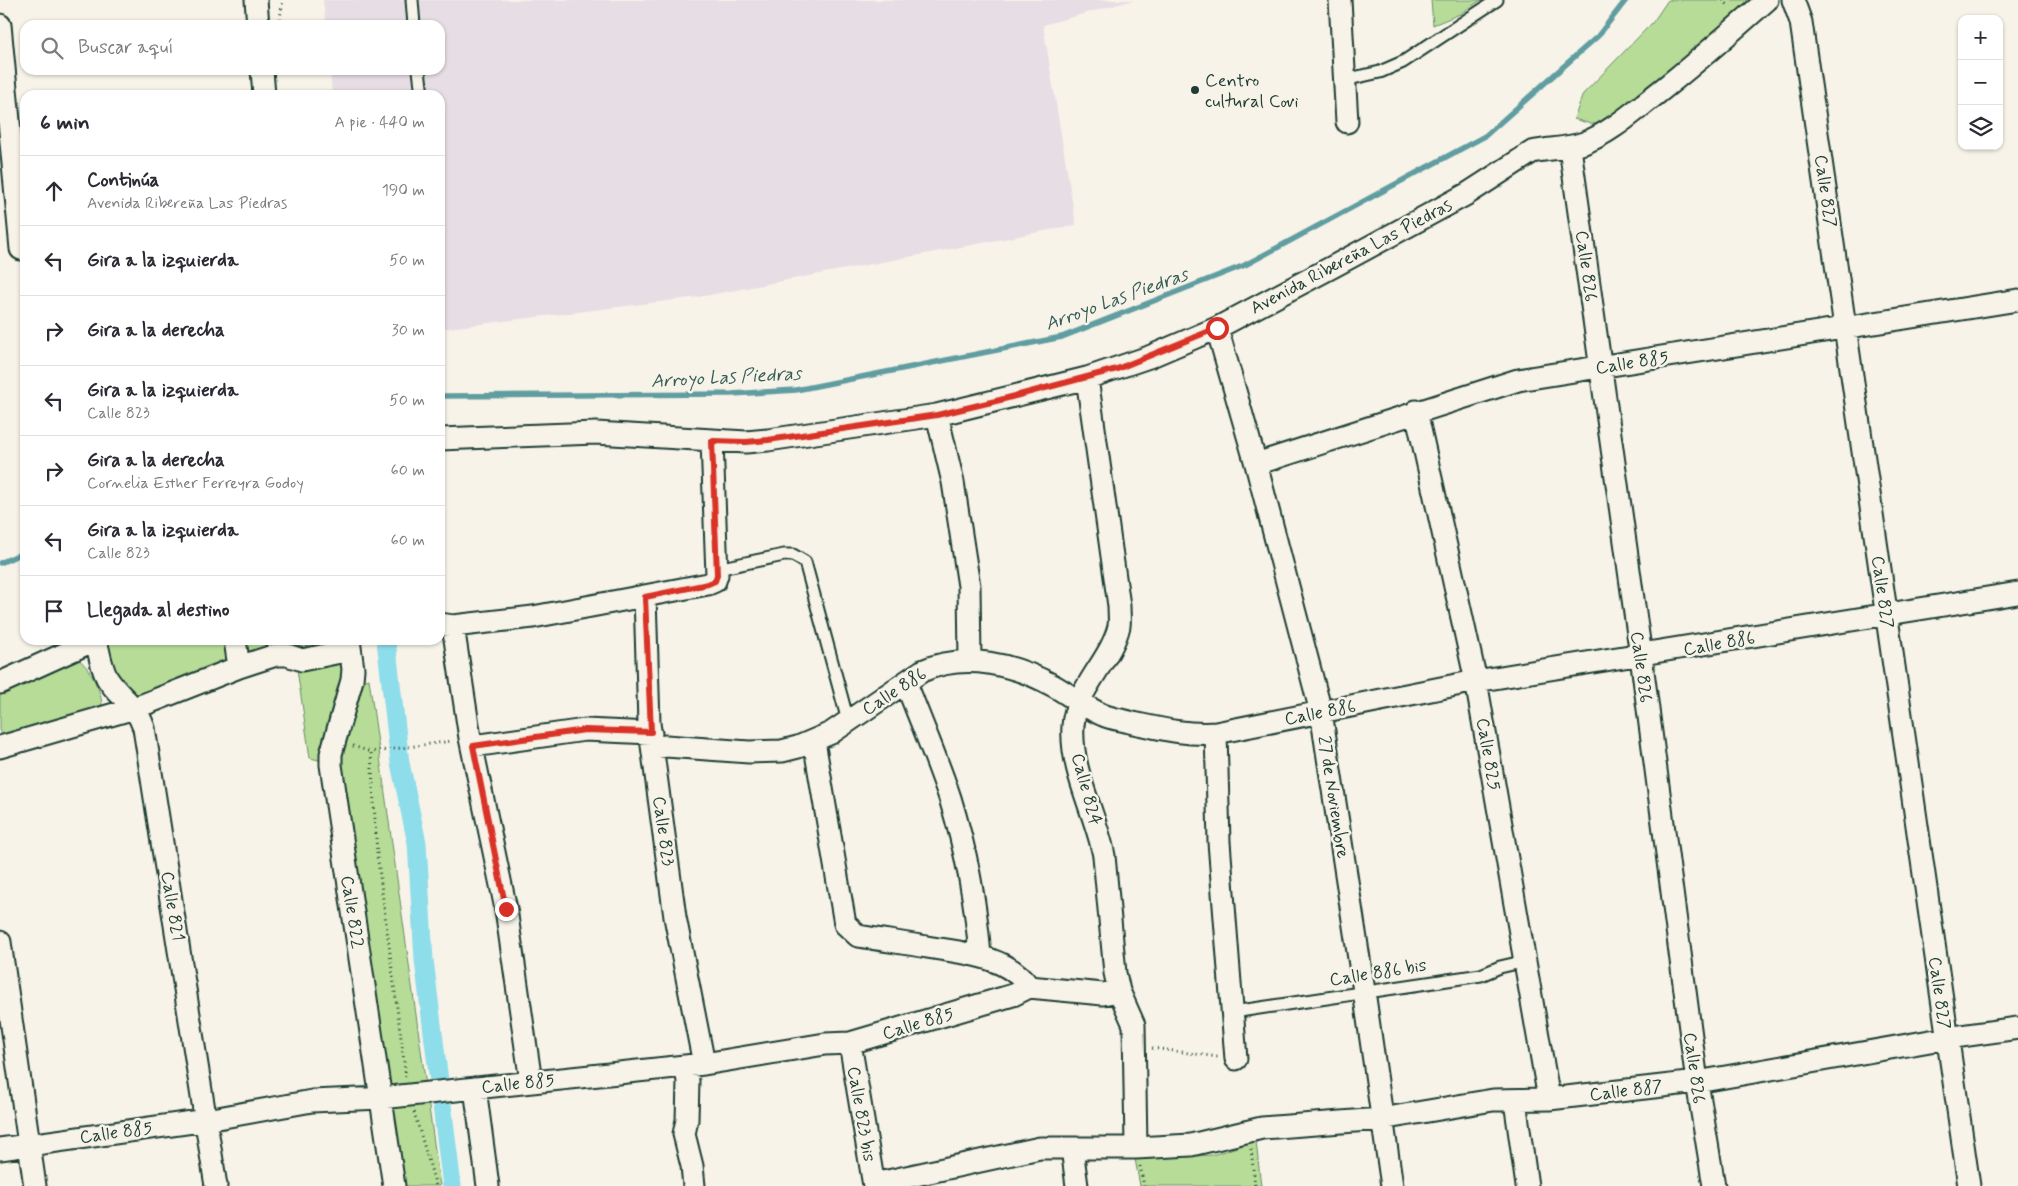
<!DOCTYPE html>
<html lang="es">
<meta charset="utf-8">
<style>
body{margin:0;font-family:Mynerve,sans-serif;background:#f2f2f3;color:#2b2b33}
.controls{position:absolute;right:15px;top:15px;display:grid;overflow:hidden;border-radius:10px;box-shadow:0 1px 4px #0004}
.controls button{width:45px;height:45px;display:grid;place-items:center;padding:0;border:0;border-bottom:1px solid #e1e1e2;background:#fff;color:#2b2b33;font:25px sans-serif}
.stop{position:absolute;width:15px;height:15px;margin:-11px;border:4px solid #d93025;border-radius:50%;background:#fff}
.stop.end{background:#d93025;border-color:#fff;box-shadow:0 1px 5px #0008}
.list{margin:0;padding:0;list-style:none}
h2{display:flex;justify-content:space-between;align-items:center;height:65px;margin:0;padding:0 20px;font-size:21px}
h2 small{font-size:16px;font-weight:400;color:#7c7c81}
.list li{display:grid;grid-template-columns:32px 1fr auto;gap:15px;align-items:center;box-sizing:border-box;height:70px;padding:0 20px;border-top:1px solid #e1e1e2}
.list b{display:block;font-size:19px;white-space:nowrap}
.list p{margin:0;font-size:16px;white-space:nowrap;color:#7c7c81}
.list em{font-size:16px;font-style:normal;color:#7c7c81}
.icon{flex:none;width:28px;height:28px;fill:none;stroke:currentColor;stroke-width:2;stroke-linecap:round;stroke-linejoin:round}
.map{position:relative;flex:none;width:2018px;height:1186px;overflow:hidden}
.search{position:absolute;background:#fff;box-shadow:0 1px 4px #0004;left:20px;top:20px;width:425px;height:55px;display:flex;align-items:center;gap:12px;box-sizing:border-box;padding:0 18px;border-radius:15px;color:#7c7c81;font-size:19px}
.panel{position:absolute;background:#fff;box-shadow:0 1px 4px #0004;left:20px;top:90px;width:425px;height:555px;border-radius:15px}
.map>svg:first-child{display:block}
</style>
<div class="map">
<svg width="2018" height="1186" viewBox="0 0 2018 1186">
<rect width="100%" height="100%" fill="#f7f3e8"/>
<filter id="ink" filterUnits="userSpaceOnUse"><feTurbulence type="fractalNoise" baseFrequency=".02" numOctaves="2"/><feDisplacementMap in="SourceGraphic" scale="10" xChannelSelector="R" yChannelSelector="G"/><feConvolveMatrix kernelMatrix="1 2 1 2 8 2 1 2 1" color-interpolation-filters="sRGB"/></filter>
<g filter="url(#ink)">
<path fill="#e7dde4" d="M323,0H1134L1043,25L1076,225L699,297L440,329V95H332L330,70H440V25H326Z"/>
<path fill="#b6dc97" stroke="#6a8c66" d="M1431,0H1481L1460,14L1433,25Z
M1668,0H1750L1676,74L1607,123L1591,124L1574,119L1583,94L1653,22Z
M109,640H229L233,661L136,702L121,691L102,643Z
M243,640H343L344,647L246,660Z
M77,658C89,666 101,690 102,704L97,709L0,743V691Z
M342,661C348,693 329,730 319,760L310,758L297,669Z
M369,679L440,1186H405L341,753L359,682Z
M1256,1141L1261,1186H1140L1135,1159L1212,1155Z"/>
<g fill="none" stroke-linecap="round" stroke-linejoin="round">
<path stroke="#619da1" stroke-width="5.5" d="M440,396L732,394L796,390L1062,337L1245,265L1485,136L1598,36L1626,0
M0,563L25,552"/>
<path stroke="#8dddea" stroke-width="19" d="M386,640L400,763L417,843L424,960L452,1186"/>
<defs>
<path id="service" d="M412,0L414,25
M419,70L422,95
M1344,80L1380,72L1403,62L1497,0
M717,569L784,555H793L805,562L848,721
M1233,1012L1481,975L1500,967L1526,961"/>
<path id="minor" d="M256,0L258,25
M1340,0L1347,122
M1793,0L1801,22L1969,1186
M0,25L21,249
M262,70L264,95
M1570,148L1641,656L1697,1082L1714,1186
M1217,328L1256,464L1321,712L1364,991L1392,1186
M1087,378L1119,606C1119,613 1120,620 1119,626C1112,659 1075,690 1073,726C1070,771 1096,813 1104,856L1115,973L1119,991L1134,1025L1136,1148
M1416,411L1476,681L1549,1099
M937,415L953,482L969,586L970,660
M440,439L596,433L746,442L768,440L937,415L1087,378L1149,357L1217,328L1336,265L1467,194L1532,152C1550,148 1567,149 1584,143C1610,133 1632,113 1654,96C1693,66 1730,33 1767,0
M1256,464L1518,380L2018,300
M645,597L649,723L675,917L704,1064
M440,624L453,626L533,617L708,584L715,581L717,575L712,441
M453,626L470,738L506,909L531,1082
M96,640C99,652 101,667 107,678C119,698 136,703 144,728L216,1186
M235,640L239,667
M349,640L353,669L352,680L331,754V765L394,1186
M0,683L95,640
M906,683C921,722 937,759 950,798C966,850 976,903 980,956
M1216,733L1219,842L1236,1059
M814,741L845,924L858,936C881,940 904,943 927,947C962,953 1007,955 1029,987L1103,994L1119,991
M473,746L585,730L651,733
M0,747L135,708L239,667L276,655H287L302,660L350,650
M653,748L666,746L749,752L782,751L798,747L831,733L922,671C965,652 1014,664 1054,686C1070,695 1086,708 1103,715C1112,719 1123,720 1133,723C1161,729 1187,735 1216,733L1476,681L2018,593
M0,942L35,1186
M850,1043L874,1186
M685,1066L688,1081L687,1120L684,1134L692,1166L694,1186
M475,1088L488,1186
M1515,1101L1527,1186
M1072,1148L1077,1186
M0,1149L207,1120L312,1101L381,1098L704,1064L825,1044L850,1043L1013,995L1029,987
M874,1184L1040,1148H1136L1191,1145L1262,1128L1381,1119L1493,1100L1549,1099L1697,1082L1947,1038L2018,1028"/>
</defs>
<use href="#service" stroke="#1f3d34" stroke-width="15"/>
<use href="#minor" stroke="#1f3d34" stroke-width="25"/>
<path stroke="#1f3d34" stroke-width="3" stroke-dasharray="1 4" stroke-linecap="butt" d="M1723,0L1730,7
M279,24L283,0
M353,746L371,752
M1152,1048L1218,1057
M406,1077L377,853L371,752L452,741
M414,1112L436,1186
M1251,1149L1255,1186
M1140,1166L1144,1186"/>
<use href="#service" stroke="#f7f3e8" stroke-width="11"/>
<use href="#minor" stroke="#f7f3e8" stroke-width="21"/>
</g>
</g>
<g fill="none" stroke-linecap="round" stroke-linejoin="round" filter="url(#ink)">
<path stroke="#d93025" stroke-width="6" d="M506,909L473,746L585,730L651,732L645,597L708,584L715,581L717,575L712,441L746,442L768,440L937,415L1000,400L1117,369L1217,328"/>
</g>
<circle fill="#1f3d34" stroke="#f7f3e8" stroke-width="2" cx="1195" cy="90" r="5"/>
<g text-anchor="middle" stroke-width="5" stroke-linejoin="round" paint-order="stroke">
<g font-size="18" fill="#1f3d34" stroke="#f7f3e8" text-anchor="start">
<text x="1205" y="86">Centro<tspan x="1205" dy="21">cultural Covi</tspan></text>
</g>
<g font-size="18" fill="#1f3d34" stroke="#f7f3e8">
<text transform="translate(1826 191) rotate(82)" y="6">Calle 827</text>
<text transform="translate(1351 256) rotate(-28)" y="6">Avenida Ribereña Las Piedras</text>
<text transform="translate(1587 266) rotate(82)" y="6">Calle 826</text>
<text transform="translate(1632 362) rotate(-9)" y="6">Calle 885</text>
<text transform="translate(1883 592) rotate(82)" y="6">Calle 827</text>
<text transform="translate(1719 643) rotate(-10)" y="6">Calle 886</text>
<text transform="translate(1642 667) rotate(82)" y="6">Calle 826</text>
<text transform="translate(894 691) rotate(-33)" y="6">Calle 886</text>
<text transform="translate(1320 712) rotate(-11)" y="6">Calle 886</text>
<text transform="translate(1489 754) rotate(80)" y="6">Calle 825</text>
<text transform="translate(1087 789) rotate(75)" y="6">Calle 824</text>
<text transform="translate(1334 797) rotate(81)" y="6">27 de Noviembre</text>
<text transform="translate(664 831) rotate(82)" y="6">Calle 823</text>
<text transform="translate(173 906) rotate(81)" y="6">Calle 821</text>
<text transform="translate(353 912) rotate(81)" y="6">Calle 822</text>
<text transform="translate(1378 972) rotate(-9)" y="6">Calle 886 bis</text>
<text transform="translate(1940 993) rotate(82)" y="6">Calle 827</text>
<text transform="translate(918 1023) rotate(-17)" y="6">Calle 885</text>
<text transform="translate(1695 1068) rotate(82)" y="6">Calle 826</text>
<text transform="translate(518 1083) rotate(-6)" y="6">Calle 885</text>
<text transform="translate(1626 1090) rotate(-7)" y="6">Calle 887</text>
<text transform="translate(862 1114) rotate(80)" y="6">Calle 823 bis</text>
<text transform="translate(116 1132) rotate(-8)" y="6">Calle 885</text>
</g>
<g font-size="19" font-style="italic" fill="#355d58" stroke="#f7f3e8">
<text transform="translate(1116 298) rotate(-20)" y="7">Arroyo Las Piedras</text>
<text transform="translate(726 376) rotate(-3)" y="7">Arroyo Las Piedras</text>
</g>
</g>
</svg>
<div class="controls">
<button>+</button>
<button>−</button>
<button><svg class="icon" aria-label="layers" viewBox="0 0 24 24"><path d="M12 4l9 5-9 5-9-5zM3 14l9 5 9-5"/></svg></button>
</div>
<div class="stop" style="left:1217px;top:328px"></div>
<div class="stop end" style="left:506px;top:909px"></div>
<div class="search"><svg class="icon" aria-label="search" viewBox="0 0 24 24"><circle cx="10" cy="10" r="6"/><path d="M15 15l6 6"/></svg>Buscar aquí</div>
<section class="panel">
<h2>6 min<small>A pie · 440 m</small></h2>
<ul class="list">
<li><svg class="icon" aria-label="ahead" viewBox="0 0 24 24"><path d="M12 20V5M6 11l6-6 6 6"/></svg><div><b>Continúa</b><p>Avenida Ribereña Las Piedras</p></div><em>190 m</em></li>
<li><svg class="icon" aria-label="left" viewBox="0 0 24 24"><path d="M17 20v-9H6M10 6l-5 5 5 5"/></svg><div><b>Gira a la izquierda</b></div><em>50 m</em></li>
<li><svg class="icon" aria-label="right" viewBox="0 0 24 24"><path d="M7 20v-9h11M14 6l5 5-5 5"/></svg><div><b>Gira a la derecha</b></div><em>30 m</em></li>
<li><svg class="icon" aria-label="left" viewBox="0 0 24 24"><path d="M17 20v-9H6M10 6l-5 5 5 5"/></svg><div><b>Gira a la izquierda</b><p>Calle 823</p></div><em>50 m</em></li>
<li><svg class="icon" aria-label="right" viewBox="0 0 24 24"><path d="M7 20v-9h11M14 6l5 5-5 5"/></svg><div><b>Gira a la derecha</b><p>Cornelia Esther Ferreyra Godoy</p></div><em>60 m</em></li>
<li><svg class="icon" aria-label="left" viewBox="0 0 24 24"><path d="M17 20v-9H6M10 6l-5 5 5 5"/></svg><div><b>Gira a la izquierda</b><p>Calle 823</p></div><em>60 m</em></li>
<li><svg class="icon" aria-label="arrive" viewBox="0 0 24 24"><path d="M6 21V4h12l-3 4 3 4H6"/></svg><div><b>Llegada al destino</b></div></li>
</ul>
</section>
</div>
